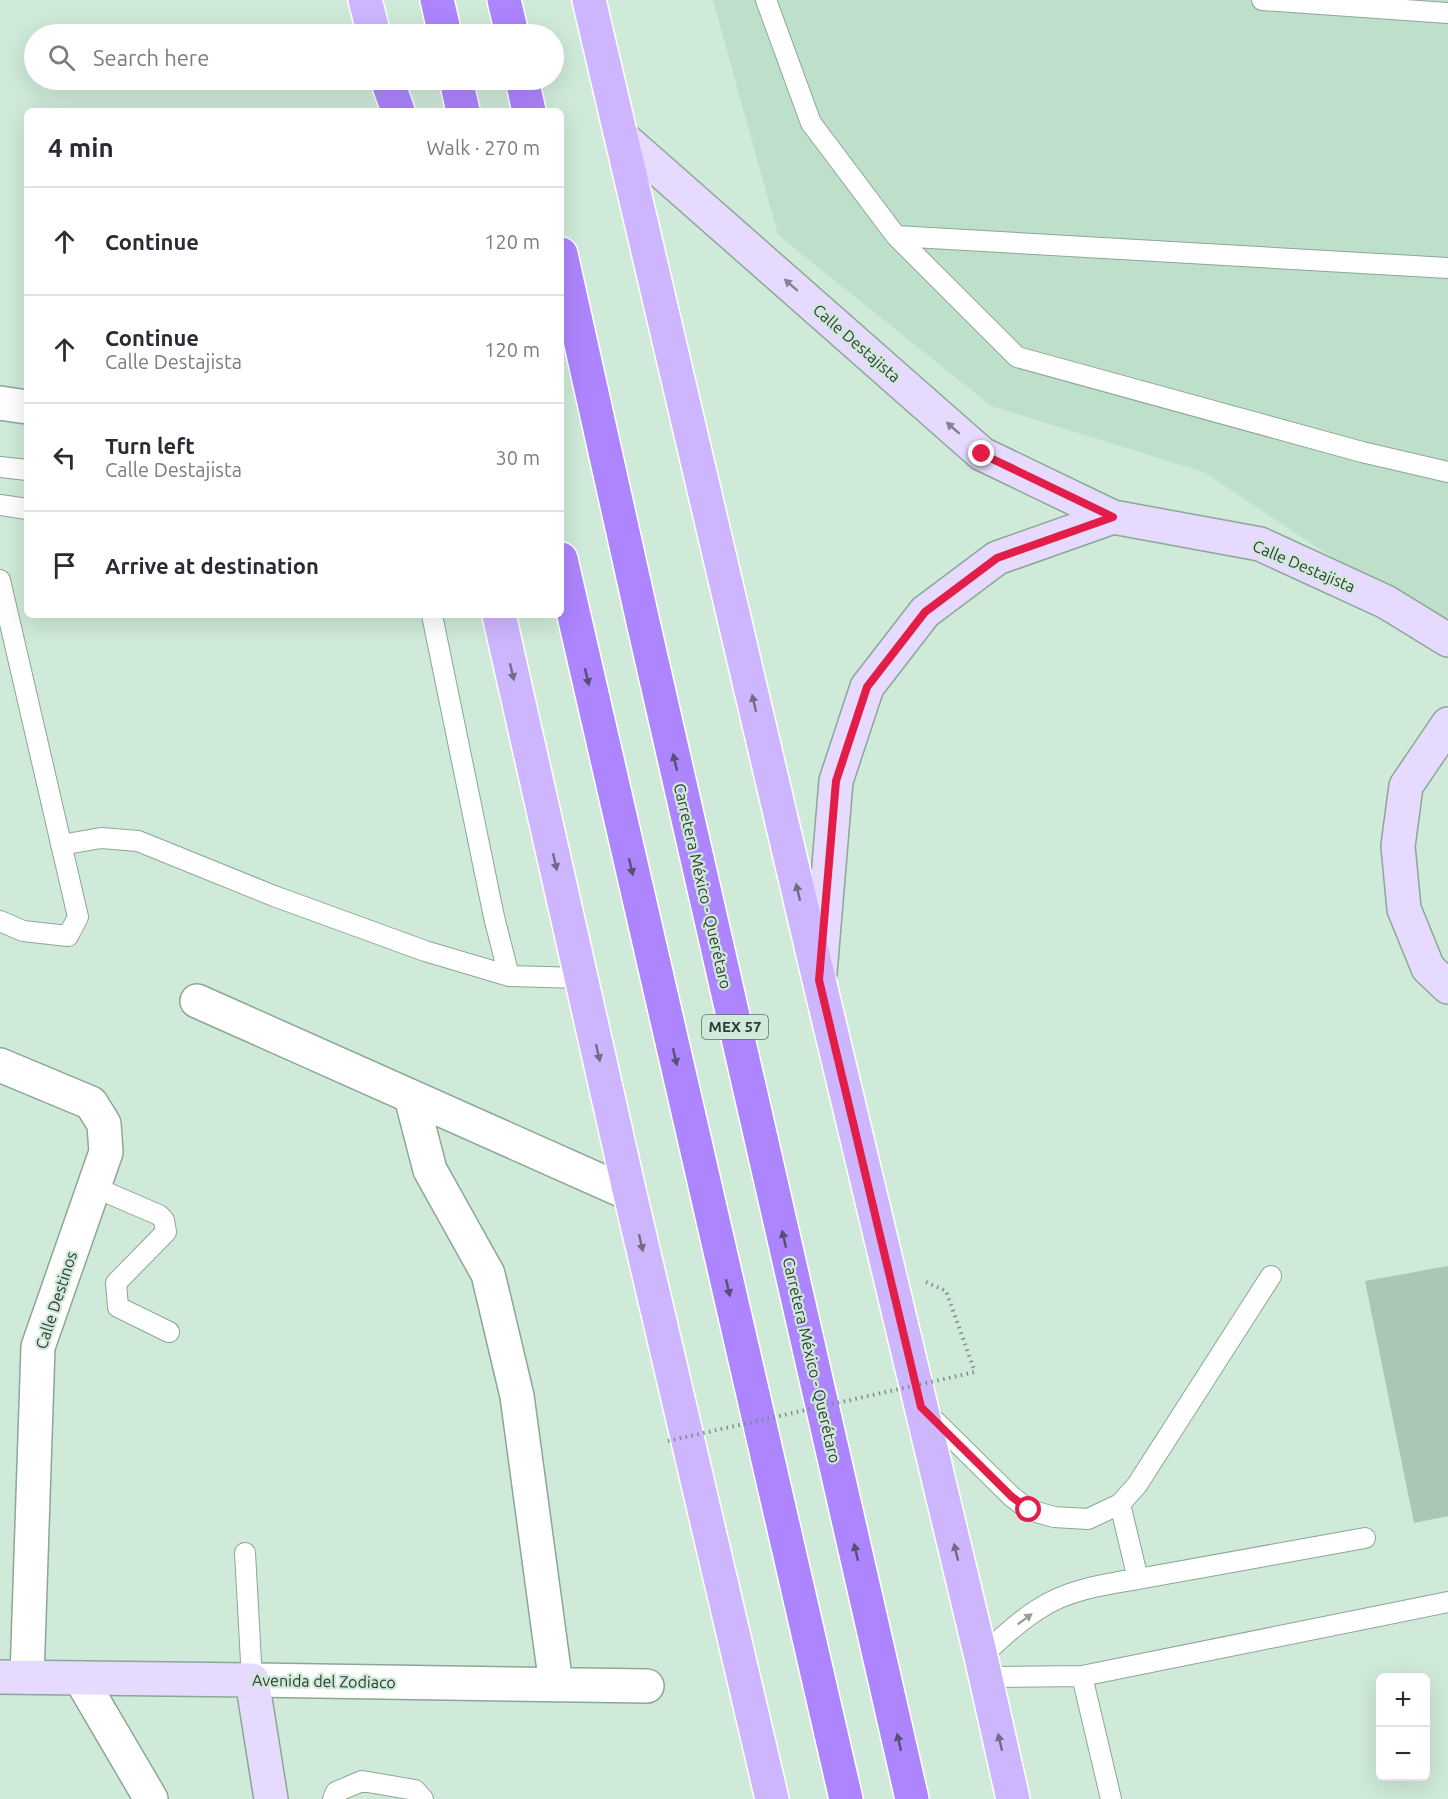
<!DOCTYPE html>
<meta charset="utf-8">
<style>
body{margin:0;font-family:Ubuntu,sans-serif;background:#f7f7f7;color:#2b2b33}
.controls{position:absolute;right:18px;bottom:18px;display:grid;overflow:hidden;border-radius:9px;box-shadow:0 6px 24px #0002}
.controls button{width:54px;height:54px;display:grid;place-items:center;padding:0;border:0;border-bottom:2px solid #e1e1e2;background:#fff;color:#2b2b33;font:30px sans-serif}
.stop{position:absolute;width:18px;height:18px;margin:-14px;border:4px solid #e11d48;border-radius:50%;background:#fff}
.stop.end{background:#e11d48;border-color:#fff;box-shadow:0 2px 6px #0008}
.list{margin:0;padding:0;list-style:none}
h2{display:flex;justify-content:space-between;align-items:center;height:78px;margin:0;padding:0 24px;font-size:26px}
h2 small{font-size:20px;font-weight:400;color:#7c7c81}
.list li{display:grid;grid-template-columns:39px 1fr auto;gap:18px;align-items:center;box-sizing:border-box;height:108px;padding:0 24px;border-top:2px solid #e1e1e2}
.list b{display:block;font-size:22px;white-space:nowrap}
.list p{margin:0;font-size:20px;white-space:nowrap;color:#7c7c81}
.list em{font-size:20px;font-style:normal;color:#7c7c81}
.icon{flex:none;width:33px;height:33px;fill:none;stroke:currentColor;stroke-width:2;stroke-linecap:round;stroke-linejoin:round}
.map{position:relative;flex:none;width:1448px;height:1799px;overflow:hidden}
.search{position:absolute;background:#fff;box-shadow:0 6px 24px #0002;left:24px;top:24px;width:540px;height:66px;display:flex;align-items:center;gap:15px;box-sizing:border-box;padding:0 21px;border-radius:33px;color:#7c7c81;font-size:22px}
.panel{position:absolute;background:#fff;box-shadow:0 6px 24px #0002;left:24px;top:108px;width:540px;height:510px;border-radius:9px}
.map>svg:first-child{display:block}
</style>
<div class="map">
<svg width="1448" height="1799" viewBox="0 0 1448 1799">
<rect width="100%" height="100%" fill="#cfead9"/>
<path fill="#bee0ca" d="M713,0H1448V635L1204,472L991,406L778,235Z"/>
<path fill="#acc6b6" d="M1448,1266V1516L1414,1523L1365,1281Z"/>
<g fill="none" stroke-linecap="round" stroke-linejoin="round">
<defs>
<path id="lane" d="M766,0L811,123L896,236L1017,357L1362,452L1448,472
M1262,0L1448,13
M896,236L1448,268
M0,467L27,470
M0,505L27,509
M0,580L78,917L68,936L23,931L0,921
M61,845L101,838L138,841L274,896L425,951L509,976L494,917L432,615
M509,976L581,978
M94,1187L159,1215L164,1220L166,1232L116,1283L118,1307L169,1332
M925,1411L1011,1496L1029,1510L1054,1517L1088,1519L1120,1504L1137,1485L1271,1276
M245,1553L252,1680
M1138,1579L1365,1538
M981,1657C999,1640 1017,1623 1037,1610C1066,1590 1105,1584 1138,1579L1120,1504
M1082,1676L1448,1602
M985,1677L1082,1676L1111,1799
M333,1799L336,1792L362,1781L415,1790L423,1799"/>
<path id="street" d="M0,403L27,407
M197,1001L630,1194
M0,1065L91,1103L104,1124L106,1152L38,1347L27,1677
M411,1097L430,1170L488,1274L517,1396L556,1685
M80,1678L151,1799
M252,1680L647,1686"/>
<path id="secondary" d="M622,137L982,454L1113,517L1260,544L1386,602L1448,640
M1448,724L1406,786L1398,846L1404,909L1428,968L1448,987
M820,973L836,781L867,687L925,612L997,558L1113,517
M0,1677L252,1680L271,1799"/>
<path id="primary" d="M365,0L374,34
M589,0L819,980L981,1657L1013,1799
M499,615L630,1194L772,1799"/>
<path id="highway" d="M437,0L445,34
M504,0L512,34
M387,80L398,111
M456,80L463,111
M522,80L529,111
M561,254L643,622L912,1799
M561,559L846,1799"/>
</defs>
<use href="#lane" stroke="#8da696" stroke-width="22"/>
<use href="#street" stroke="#8da696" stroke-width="36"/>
<use href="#secondary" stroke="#8da696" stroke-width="36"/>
<use href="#primary" stroke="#fff" stroke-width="36"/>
<use href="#highway" stroke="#fff" stroke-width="36"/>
<path stroke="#7d9084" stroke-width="4" stroke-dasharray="1.5 4.5" stroke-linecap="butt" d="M926,1282L946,1291L975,1372"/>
<use href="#lane" stroke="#fff" stroke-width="20"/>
<use href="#street" stroke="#fff" stroke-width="33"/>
<use href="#secondary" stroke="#e6daff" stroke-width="33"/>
<use href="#primary" stroke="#ceb6fe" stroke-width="33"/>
<use href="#highway" stroke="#ad85fe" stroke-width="33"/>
<path stroke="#7d9084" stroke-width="4" stroke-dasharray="1.5 4.5" stroke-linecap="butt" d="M668,1441L975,1372"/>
</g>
<defs><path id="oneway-solid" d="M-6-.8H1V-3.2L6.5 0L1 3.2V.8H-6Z" transform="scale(1.5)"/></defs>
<g fill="#828390">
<use href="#oneway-solid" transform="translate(791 285) rotate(-139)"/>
<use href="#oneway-solid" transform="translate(953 428) rotate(-139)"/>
</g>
<g fill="#706c85">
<use href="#oneway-solid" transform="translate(512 672) rotate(77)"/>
<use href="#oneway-solid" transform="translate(754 703) rotate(-103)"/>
<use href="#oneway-solid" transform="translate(555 862) rotate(77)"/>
<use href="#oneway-solid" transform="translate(798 892) rotate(-103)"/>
<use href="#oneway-solid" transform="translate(598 1053) rotate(77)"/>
<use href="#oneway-solid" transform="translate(641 1243) rotate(77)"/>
<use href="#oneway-solid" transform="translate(956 1552) rotate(-103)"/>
<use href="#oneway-solid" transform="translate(1000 1742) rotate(-103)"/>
</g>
<g fill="#565171">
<use href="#oneway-solid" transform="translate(587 677) rotate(77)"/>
<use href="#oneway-solid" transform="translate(675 762) rotate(-103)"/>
<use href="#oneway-solid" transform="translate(631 867) rotate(77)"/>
<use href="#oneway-solid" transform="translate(675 1057) rotate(77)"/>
<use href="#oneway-solid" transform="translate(784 1239) rotate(-103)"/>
<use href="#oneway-solid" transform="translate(728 1288) rotate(77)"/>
<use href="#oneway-solid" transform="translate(856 1552) rotate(-103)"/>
<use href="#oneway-solid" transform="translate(899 1742) rotate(-103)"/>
</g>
<use fill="#989d9a" href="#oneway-solid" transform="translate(1025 1619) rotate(-36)"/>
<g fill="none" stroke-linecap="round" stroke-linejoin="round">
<path stroke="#e11d48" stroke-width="8" d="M982,454L1113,517L997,558L925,612L867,687L836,781L819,980L921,1407L1011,1496L1029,1510"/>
</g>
<g text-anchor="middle" stroke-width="4.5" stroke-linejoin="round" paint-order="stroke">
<rect fill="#cfead9" stroke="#607066" stroke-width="1.5" x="702" y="1015" width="66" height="24" rx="4.5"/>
<g font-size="15" font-weight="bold" fill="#313b35">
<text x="735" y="1032">MEX 57</text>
</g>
<g font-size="16" fill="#313b35" stroke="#cfead9">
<text transform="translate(857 343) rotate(41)" y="6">Calle Destajista</text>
<text transform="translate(1304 566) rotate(23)" y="6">Calle Destajista</text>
<text transform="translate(703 886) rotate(77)" y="6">Carretera México - Querétaro</text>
<text transform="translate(56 1300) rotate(-72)" y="6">Calle Destinos</text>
<text transform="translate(812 1360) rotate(77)" y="6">Carretera México - Querétaro</text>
<text transform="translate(324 1681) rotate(1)" y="6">Avenida del Zodiaco</text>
</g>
</g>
</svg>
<div class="controls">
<button>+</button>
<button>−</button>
</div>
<div class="stop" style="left:1029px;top:1510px"></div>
<div class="stop end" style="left:982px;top:454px"></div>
<div class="search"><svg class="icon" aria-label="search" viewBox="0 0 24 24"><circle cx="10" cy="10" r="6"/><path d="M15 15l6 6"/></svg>Search here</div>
<section class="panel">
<h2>4 min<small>Walk · 270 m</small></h2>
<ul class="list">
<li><svg class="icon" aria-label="ahead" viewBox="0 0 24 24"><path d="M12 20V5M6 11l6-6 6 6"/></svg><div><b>Continue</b></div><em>120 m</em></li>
<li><svg class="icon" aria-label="ahead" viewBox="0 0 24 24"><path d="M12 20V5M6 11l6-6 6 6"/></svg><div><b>Continue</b><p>Calle Destajista</p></div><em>120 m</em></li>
<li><svg class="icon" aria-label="left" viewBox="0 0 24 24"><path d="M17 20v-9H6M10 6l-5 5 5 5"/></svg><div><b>Turn left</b><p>Calle Destajista</p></div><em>30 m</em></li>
<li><svg class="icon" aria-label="arrive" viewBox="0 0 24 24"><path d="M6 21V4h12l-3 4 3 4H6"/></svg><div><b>Arrive at destination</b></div></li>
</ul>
</section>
</div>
